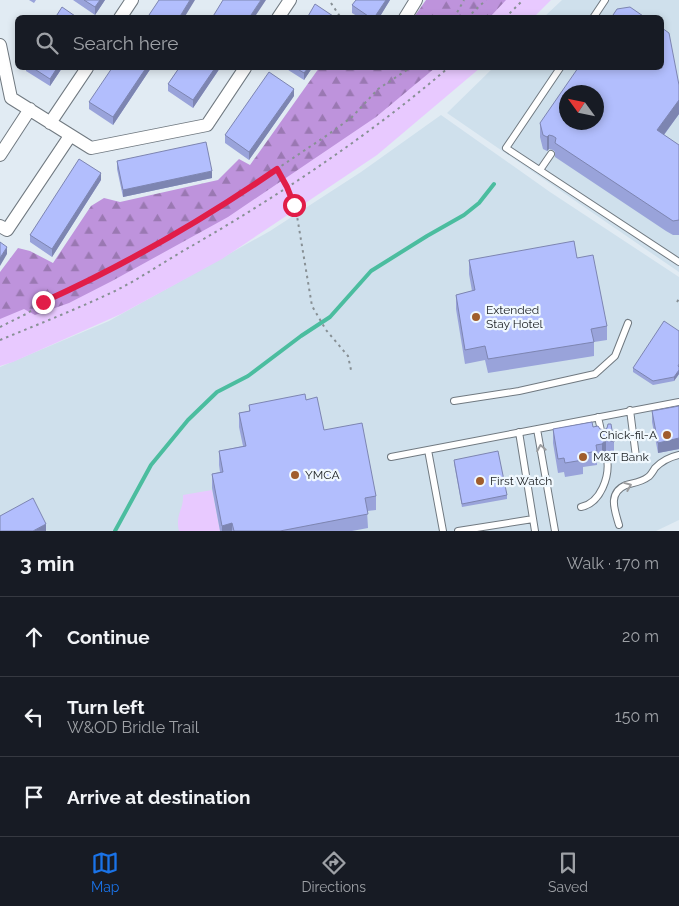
<!DOCTYPE html>
<meta charset="utf-8">
<style>
body{margin:0;font-family:Raleway,sans-serif;background:#242831;color:#f1f3f6}
.compass{position:absolute;left:559px;top:85px;width:45px;height:45px;border-radius:50%;background:#171b24;box-shadow:0 2px 8px #0003;rotate:303deg}
.stop{position:absolute;width:15px;height:15px;margin:-11px;border:4px solid #e11d48;border-radius:50%;background:#fff}
.stop.end{background:#e11d48;border-color:#fff;box-shadow:0 1px 5px #0008}
.list{margin:0;padding:0;list-style:none}
h2{display:flex;justify-content:space-between;align-items:center;height:65px;margin:0;padding:0 20px;font-size:21px}
h2 small{font-size:16px;font-weight:400;color:#9ea1a6}
.list li{display:grid;grid-template-columns:32px 1fr auto;gap:15px;align-items:center;box-sizing:border-box;height:80px;padding:0 20px;border-top:1px solid #363941}
.list b{display:block;font-size:19px;white-space:nowrap}
.list p{margin:0;font-size:16px;white-space:nowrap;color:#9ea1a6}
.list em{font-size:16px;font-style:normal;color:#9ea1a6}
.icon{flex:none;width:28px;height:28px;fill:none;stroke:currentColor;stroke-width:2;stroke-linecap:round;stroke-linejoin:round}
.map{position:relative;flex:none;width:679px;height:531px;overflow:hidden}
.search{position:absolute;background:#171b24;box-shadow:0 2px 8px #0003;left:15px;right:15px;top:15px;height:55px;display:flex;align-items:center;gap:12px;box-sizing:border-box;padding:0 18px;border-radius:8px;color:#9ea1a6;font-size:19px}
.sheet{height:305px;background:#171b24}
nav{display:flex;justify-content:space-around;align-items:center;box-sizing:border-box;height:70px;border-top:1px solid #363941;background:#171b24;font-size:14px;color:#9ea1a6}
nav a{display:grid;justify-items:center;gap:2px}
nav .on{color:#1a73e8}
.map>svg:first-child{display:block}
</style>
<div class="map">
<svg width="679" height="531" viewBox="0 0 679 531">
<defs>
<pattern id="forest-firs" width="22" height="20" patternUnits="userSpaceOnUse" patternTransform="scale(1.25)"><rect width="22" height="20" fill="#be93dc"/><path d="M5 1l3.5 6h-7zM16 11l3.5 6h-7z" fill="#9a78b2"/></pattern>
</defs>
<rect width="100%" height="100%" fill="#e1ebf3"/>
<path fill="#cfe0ec" fill-rule="evenodd" d="M562,0H679V272L447,113L493,68H662V18L544,17ZM566,92H596V122H566Z
M441,115L550,192L679,277V520L656,531H0V367L109,321L270,231L361,172Z"/>
<path fill="#e8c9ff" d="M468,0H551L534,17L447,18Z
M389,68H480L377,155L222,259L121,314L13,362L0,366V305L181,218Z
M212,490L220,531H179C175,513 184,510 183,495Z"/>
<path fill="url(#forest-firs)" d="M426,0H506L490,17H414Z
M319,68H435L376,117L228,217L112,281L69,303L35,315L24,309L0,319V272L18,248L30,251L53,263L91,206L104,198L120,202L218,180L239,159L250,165Z"/>
<g fill="none" stroke-linecap="round" stroke-linejoin="round">
<path stroke="#4bbd9f" stroke-width="4" d="M115,531L151,465L188,420L217,392L248,376L301,336L330,317L371,271L427,236L464,215L479,203L494,184"/>
<defs>
<path id="service" d="M593,18L605,0
M560,68L506,148L679,262
M540,170L551,154
M454,401L519,391L595,374L615,356L628,323
M630,410L636,457
M598,417L602,435
M537,429L555,531
M519,432L535,531
M428,450L443,531
M391,457L679,402
M581,507C601,503 610,476 607,458
M619,525C615,511 607,493 626,485C633,483 642,482 648,477C651,475 653,471 655,468C662,461 670,457 679,455
M458,531L533,519"/>
<path id="minor" d="M120,18L132,0
M278,18L290,0
M405,18L416,0
M0,45L11,98L91,148L207,125L245,68
M50,123L87,68
M0,155L30,109
M0,226L7,230L70,136"/>
</defs>
<use href="#service" stroke="#707980" stroke-width="8"/>
<use href="#minor" stroke="#707980" stroke-width="14"/>
<path stroke="#889095" stroke-width="2" stroke-dasharray="2.5 4" stroke-linecap="butt" d="M331,3L341,18
M454,18L464,0
M467,18L486,0
M505,18L523,0
M278,170L287,187L297,216L312,306L326,330L348,356L351,370
M677,302L679,299
M0,327L28,313L43,302L107,270L205,217L329,134L352,117L378,89L410,68
M0,340C39,324 77,309 115,291C141,278 165,261 190,247C280,195 370,135 448,68"/>
<use href="#service" stroke="#fff" stroke-width="6"/>
<use href="#minor" stroke="#fff" stroke-width="12"/>
</g>
<path fill="#99a3da" d="M29,0H36L34,3Z
M73,0H105L95,15Z
M356,0H390L379,18H360L352,13V5Z
M26,68H62L50,86L26,71Z
M151,68L113,125L89,109V102Z
M179,68H220L193,108L168,91V84Z
M285,68H312L304,80Z
M679,85V114L664,135L679,145V235H673L666,231L555,157V152L553,150L549,149L547,151L543,149L540,137V123Z
M294,96L249,160L225,143V135Z
M117,161L212,178L123,197L117,169Z
M101,180L52,257L30,242V235Z
M577,258L607,326V340L594,342V356L488,373L485,360L465,364L456,309V295L472,291L469,274V260Z
M679,331V374L674,381L653,385L633,372V368Z
M306,400L324,430L376,496V510L367,511L368,528L352,531H220L212,488V474L220,472L219,465V451L243,446L239,427V413L249,411V405Z
M679,406V449L658,453L652,422V411Z
M553,429H600L614,442V456L606,453L602,458L597,459V465L583,467V474L565,477L564,472L558,473L553,443Z
M454,460L507,495V499L462,507L454,463Z"/>
<path fill="#7d85b1" d="M100,0H105L95,15V7Z
M190,0H195L184,18H179Z
M261,0H266L254,18H249Z
M386,0H390L379,18H374Z
M57,68H62L50,86V79Z
M146,68H151L113,125V117Z
M215,68H220L193,108V100Z
M308,68H312L304,80V73Z
M294,89V96L249,160V152Z
M679,100V114L657,144V130Z
M549,135V149L547,151V137Z
M212,171V178L123,197V190Z
M101,173V180L52,257V249Z
M7,247V254L0,266V258Z
M679,370V374L674,381V377Z
M679,438V449L658,453V443Z
M606,439V453L602,458V444Z
M232,523V531H222V526Z
M46,524V531H33Z"/>
<path fill="#b2befd" stroke="#7d85b1" fill-rule="evenodd" d="M84,0H100L95,7Z
M159,0H190L179,18H147Z
M223,0H261L249,18H212Z
M356,0H386L374,18H371L352,5Z
M315,4L336,18H307Z
M62,7L78,18H55Z
M630,7L646,18H611L617,9Z
M662,28L669,33L679,85V100L657,130L679,145V220L673,221L555,143L556,138L553,136L549,135L547,137L543,135L540,123L578,68H662ZM566,92H596V122H566Z
M33,68H57L50,79Z
M112,68H146L113,117L89,102Z
M179,68H215L193,100L168,84Z
M296,68H308L304,73Z
M269,72L294,89L249,152L225,135Z
M206,142L212,171L123,190L117,161Z
M79,159L101,173L52,249L30,235Z
M574,241L577,258L593,255L607,326L591,329L594,342L488,359L485,346L465,350L456,295L475,290L469,260Z
M0,242L7,247L0,258Z
M664,321L679,331V364L678,366L679,367V370L674,377L653,381L633,368Z
M305,394L306,400L317,397L324,430L362,423L376,496L365,498L368,514L280,531H234L232,523L222,526L212,474L223,472L219,451L246,446L239,413L250,411L249,405Z
M679,406V438L658,443L652,411Z
M592,422L593,427L598,426L600,429L604,430L607,428L608,424H611L614,442L606,439L602,444L596,445L597,451L582,454L583,460L565,463L564,458L558,459L553,429Z
M498,451L507,495L462,504L454,460Z
M33,498L46,524L33,531H0V516Z"/>
<defs><path id="oneway-chevron" d="M-2-3.5L2.5 0L-2 3.5" fill="none" stroke-width="1.6" stroke-linecap="round" stroke-linejoin="round" transform="scale(1.25)"/></defs>
<g stroke="#9c9d9f">
<use href="#oneway-chevron" transform="translate(541 448) rotate(-100)"/>
<use href="#oneway-chevron" transform="translate(628 486) rotate(-22)"/>
</g>
<g fill="none" stroke-linecap="round" stroke-linejoin="round">
<path stroke="#e11d48" stroke-width="6" d="M43,302C125,265 203,220 277,169L287,187L294,205"/>
</g>
<g fill="#a05d2c" stroke="#f0f8fe" stroke-width="2">
<circle cx="476" cy="317" r="5"/>
<circle cx="667" cy="435" r="5"/>
<circle cx="583" cy="457" r="5"/>
<circle cx="295" cy="475" r="5"/>
<circle cx="480" cy="481" r="5"/>
</g>
<g text-anchor="middle" stroke-width="4.5" stroke-linejoin="round" paint-order="stroke">
<g font-size="12" fill="#222629" stroke="#f0f8fe" text-anchor="start">
<text x="486" y="314">Extended<tspan x="486" dy="14">Stay Hotel</tspan></text>
<text x="657" y="439" text-anchor="end">Chick-fil-A</text>
<text x="593" y="461">M&amp;T Bank</text>
<text x="305" y="479">YMCA</text>
<text x="490" y="485">First Watch</text>
</g>
</g>
</svg>
<svg class="compass" viewBox="-18 -18 36 36"><path d="M0-13l5 13h-10z" fill="#e53935"/><path d="M0 13l5-13h-10z" fill="#9ea1a6"/></svg>
<div class="stop" style="left:294px;top:205px"></div>
<div class="stop end" style="left:43px;top:302px"></div>
<div class="search"><svg class="icon" aria-label="search" viewBox="0 0 24 24"><circle cx="10" cy="10" r="6"/><path d="M15 15l6 6"/></svg>Search here</div>
</div>
<section class="sheet">
<h2>3 min<small>Walk · 170 m</small></h2>
<ul class="list">
<li><svg class="icon" aria-label="ahead" viewBox="0 0 24 24"><path d="M12 20V5M6 11l6-6 6 6"/></svg><div><b>Continue</b></div><em>20 m</em></li>
<li><svg class="icon" aria-label="left" viewBox="0 0 24 24"><path d="M17 20v-9H6M10 6l-5 5 5 5"/></svg><div><b>Turn left</b><p>W&amp;OD Bridle Trail</p></div><em>150 m</em></li>
<li><svg class="icon" aria-label="arrive" viewBox="0 0 24 24"><path d="M6 21V4h12l-3 4 3 4H6"/></svg><div><b>Arrive at destination</b></div></li>
</ul>
</section>
<nav>
<a class="on"><svg class="icon" aria-label="map" viewBox="0 0 24 24"><path d="M3 6l6-2 6 2 6-2v14l-6 2-6-2-6 2zM9 4v14M15 6v14"/></svg>Map</a>
<a><svg class="icon" aria-label="directions" viewBox="0 0 24 24"><path d="M12 3l9 9-9 9-9-9zM9 14v-3h6M13 9l2 2-2 2"/></svg>Directions</a>
<a><svg class="icon" aria-label="saved" viewBox="0 0 24 24"><path d="M7 4h10v16l-5-4-5 4z"/></svg>Saved</a>
</nav>
